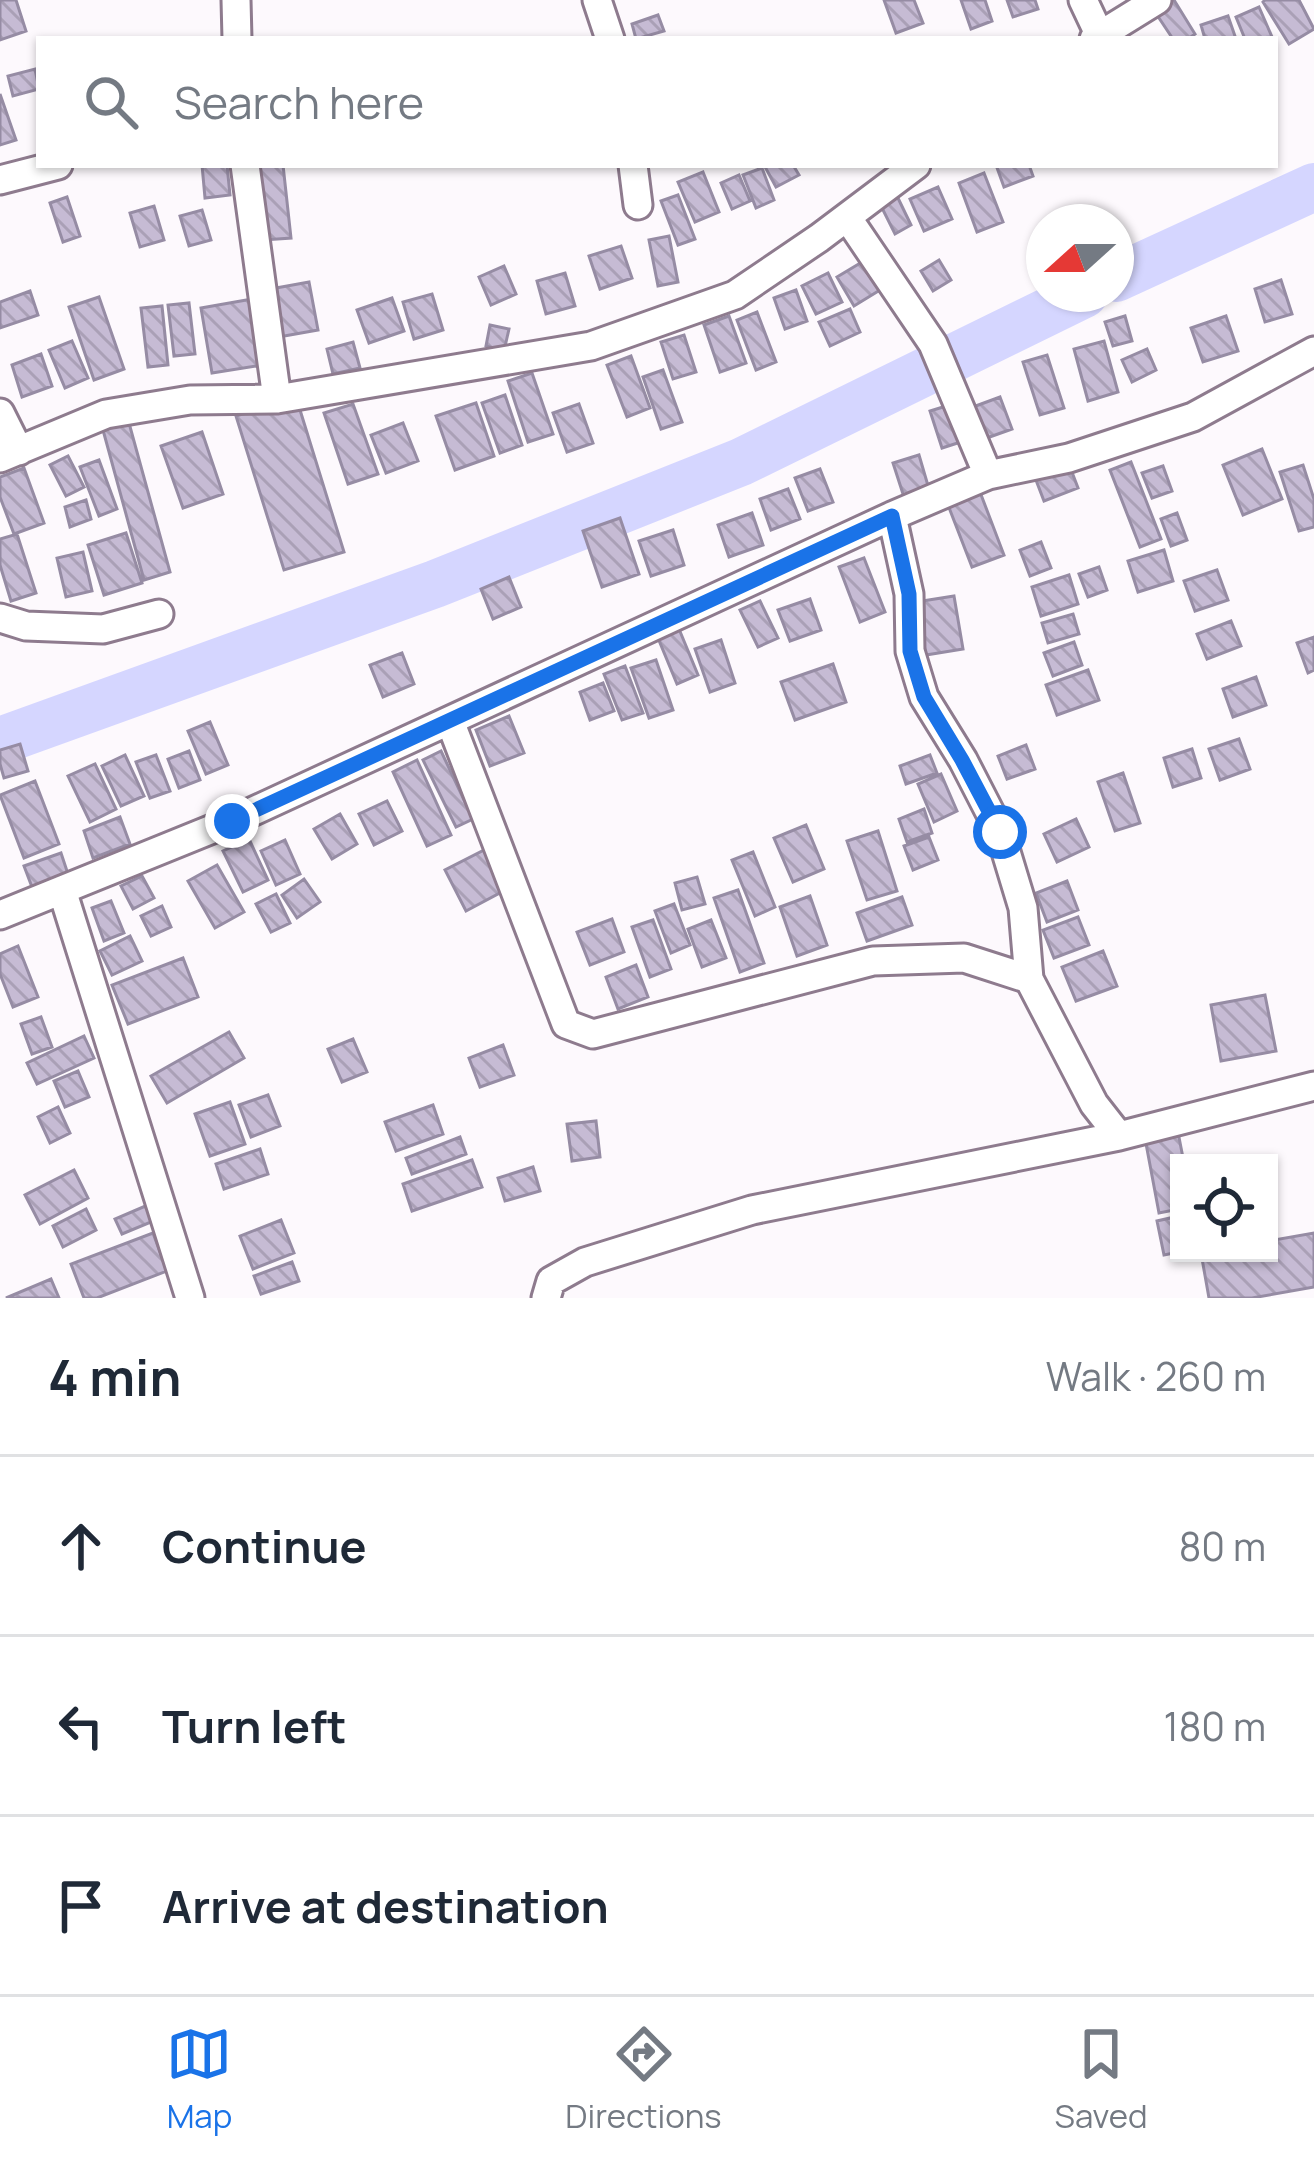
<!DOCTYPE html>
<meta charset="utf-8">
<style>
body{margin:0;font-family:Manrope,sans-serif;background:#f6f6f7;color:#1f2937}
.controls{position:absolute;right:36px;bottom:36px;display:grid;overflow:hidden;border-radius:0px;box-shadow:0 3px 9px #0004}
.controls button{width:108px;height:108px;display:grid;place-items:center;padding:0;border:0;border-bottom:3px solid #e0e1e3;background:#fff;color:#1f2937;font:60px sans-serif}
.compass{position:absolute;left:1026px;top:204px;width:108px;height:108px;border-radius:50%;background:#fff;box-shadow:0 3px 9px #0004;rotate:249deg}
.stop{position:absolute;width:36px;height:36px;margin:-27px;border:9px solid #1a73e8;border-radius:50%;background:#fff}
.stop.end{background:#1a73e8;border-color:#fff;box-shadow:0 3px 12px #0008}
.list{margin:0;padding:0;list-style:none}
h2{display:flex;justify-content:space-between;align-items:center;height:156px;margin:0;padding:0 48px;font-size:51px}
h2 small{font-size:39px;font-weight:400;color:#747a83}
.list li{display:grid;grid-template-columns:78px 1fr auto;gap:36px;align-items:center;box-sizing:border-box;height:180px;padding:0 48px;border-top:3px solid #e0e1e3}
.list b{display:block;font-size:45px;white-space:nowrap}
.list em{font-size:39px;font-style:normal;color:#747a83}
.icon{flex:none;width:66px;height:66px;fill:none;stroke:currentColor;stroke-width:2;stroke-linecap:round;stroke-linejoin:round}
.map{position:relative;flex:none;width:1314px;height:1298px;overflow:hidden}
.search{position:absolute;background:#fff;box-shadow:0 3px 9px #0004;left:36px;right:36px;top:36px;height:132px;display:flex;align-items:center;gap:30px;box-sizing:border-box;padding:0 42px;border-radius:0px;color:#747a83;font-size:45px}
.sheet{height:696px;background:#fff}
nav{display:flex;justify-content:space-around;align-items:center;box-sizing:border-box;height:168px;border-top:3px solid #e0e1e3;background:#fff;font-size:33px;color:#747a83}
nav a{display:grid;justify-items:center;gap:6px}
nav .on{color:#1a73e8}
.map>svg:first-child{display:block}
</style>
<div class="map">
<svg width="1314" height="1298" viewBox="0 0 1314 1298">
<defs>
<pattern id="building-back-hatch" width="6" height="6" patternUnits="userSpaceOnUse" patternTransform="scale(3)"><rect width="6" height="6" fill="#c6bbd4"/><path d="M-1 5l2 2M0 0l6 6M5-1l2 2" fill="none" stroke="#aaa0b6"/></pattern>
</defs>
<rect width="100%" height="100%" fill="#fdf9fd"/>
<g fill="none" stroke-linecap="round" stroke-linejoin="round">
<path stroke="#d5d6ff" stroke-width="48" d="M1116,278L1314,187
M0,741L435,584L741,462L1084,294"/>
</g>
<path fill="url(#building-back-hatch)" stroke="#968ca4" stroke-width="3" d="M0,0H16L26,31L0,40Z
M884,0H914L923,23L896,33Z
M961,0H985L992,21L971,29Z
M1007,0H1035L1038,9L1013,17Z
M1168,0H1174L1195,34L1188,39H1173L1153,9Z
M1265,0H1299L1314,29L1289,44L1263,2Z
M1259,7L1272,37L1245,39L1236,17Z
M658,15L664,31L636,39L632,24Z
M1228,16L1236,39H1205L1201,25Z
M35,69L39,89L13,96L8,76Z
M0,94L16,140L0,145Z
M202,165H227L230,195L205,198Z
M256,165H283L291,238L264,240Z
M764,165H793L799,175L776,187Z
M996,165H1029L1033,176L1004,187Z
M762,168L774,200L756,208L743,175Z
M703,172L719,212L695,222L678,182Z
M984,173L1003,222L977,232L959,183Z
M739,175L750,201L732,209L721,183Z
M938,187L952,219L924,231L910,199Z
M678,195L695,239L678,245L661,201Z
M897,196L911,225L895,234L880,204Z
M67,197L80,236L63,242L50,203Z
M154,206L164,240L140,247L130,213Z
M202,210L211,240L189,246L180,216Z
M669,236L678,282L658,286L649,240Z
M621,246L632,278L600,289L589,256Z
M939,260L951,280L933,291L921,271Z
M862,262L880,290L854,306L837,277Z
M504,266L516,294L491,305L479,277Z
M565,273L575,306L546,314L537,281Z
M828,273L842,302L816,314L802,286Z
M1281,280L1292,314L1265,322L1255,289Z
M309,282L318,330L273,338L265,290Z
M796,290L807,321L785,329L774,298Z
M30,291L38,315L0,328V302Z
M432,294L443,330L414,339L403,302Z
M99,297L124,369L94,380L69,307Z
M392,298L404,331L369,343L357,310Z
M252,299L263,365L212,373L201,308Z
M189,303L195,354L174,356L168,305Z
M162,306L168,365L148,367L141,308Z
M850,309L860,332L830,346L819,322Z
M757,312L776,362L756,370L737,320Z
M729,316L746,363L720,372L704,325Z
M1125,316L1132,341L1113,346L1105,322Z
M1226,316L1238,351L1203,362L1191,328Z
M490,325L509,329L504,351L486,346Z
M684,335L696,372L673,379L661,342Z
M72,341L88,378L65,388L49,350Z
M1104,341L1118,392L1088,401L1074,349Z
M353,342L360,368L333,374L327,349Z
M1147,349L1156,370L1132,382L1122,360Z
M41,354L52,386L22,397L12,365Z
M1047,355L1064,408L1040,415L1023,362Z
M631,356L650,408L627,417L607,365Z
M663,370L682,422L661,429L643,377Z
M532,373L553,434L528,442L508,381Z
M505,395L522,445L500,453L482,403Z
M296,397L344,552L284,570L236,416Z
M1000,397L1012,429L984,439L973,407Z
M476,403L494,456L455,470L436,416Z
M956,403L967,440L942,448L930,411Z
M353,404L378,474L348,484L324,413Z
M579,404L593,443L567,452L553,413Z
M129,423L170,572L144,580L103,430Z
M403,423L418,461L386,473L371,435Z
M202,432L223,494L183,508L161,446Z
M1262,449L1282,499L1243,515L1223,465Z
M919,455L929,489L904,497L893,463Z
M68,456L84,487L66,496L50,465Z
M99,460L117,509L99,516L80,467Z
M1131,462L1161,539L1140,547L1110,470Z
M1303,465L1314,499V527L1299,531L1280,472Z
M1163,466L1172,491L1152,498L1142,473Z
M1070,467L1078,488L1044,501L1036,480Z
M24,468L44,523L14,534L0,497V477Z
M820,469L833,502L808,511L795,478Z
M788,489L800,519L771,530L760,499Z
M980,492L1004,555L972,567L948,505Z
M86,500L91,519L70,527L65,507Z
M752,513L763,545L729,557L718,525Z
M1177,513L1187,540L1171,546L1161,519Z
M620,518L639,574L602,587L583,531Z
M673,530L684,565L651,576L639,541Z
M126,533L142,583L104,595L88,545Z
M17,534L36,593L11,601L0,565V539Z
M1041,542L1051,568L1030,576L1020,550Z
M1164,550L1173,581L1138,592L1128,561Z
M83,552L92,591L66,597L57,558Z
M864,558L885,612L860,622L839,567Z
M1099,567L1107,590L1088,597L1079,574Z
M1217,570L1228,600L1195,611L1184,581Z
M1069,575L1078,604L1041,616L1032,587Z
M509,577L521,607L493,619L481,589Z
M954,596L963,649L926,655L916,602Z
M810,599L821,630L790,641L778,610Z
M760,601L778,638L758,647L740,610Z
M1073,614L1079,634L1048,643L1042,623Z
M1231,621L1241,646L1207,659L1197,634Z
M679,629L698,675L677,684L658,638Z
M1314,637V670L1308,673L1297,643Z
M721,640L735,683L710,692L695,649Z
M1074,642L1082,665L1053,676L1044,653Z
M402,653L414,684L383,697L370,665Z
M656,660L673,710L649,718L631,668Z
M833,664L846,702L795,720L781,682Z
M625,666L643,713L622,720L604,674Z
M1088,670L1099,700L1057,715L1046,685Z
M1256,677L1266,705L1233,717L1223,689Z
M603,683L614,711L590,720L580,692Z
M509,716L524,753L490,766L476,730Z
M210,722L228,765L206,774L188,731Z
M1239,739L1250,769L1220,780L1209,749Z
M20,744L28,771L4,778L0,764V750Z
M1026,745L1035,769L1007,779L998,756Z
M1192,749L1201,778L1173,787L1164,758Z
M189,751L200,780L179,788L168,759Z
M441,751L473,819L456,827L423,760Z
M125,755L144,796L121,806L102,766Z
M156,755L170,791L150,798L136,762Z
M930,755L937,773L906,784L900,766Z
M417,760L451,835L427,846L393,772Z
M95,764L116,809L90,822L68,776Z
M1123,773L1140,823L1115,831L1098,782Z
M941,774L957,811L934,822L918,784Z
M35,781L59,844L24,858L0,795Z
M387,801L402,831L374,845L359,814Z
M924,809L932,833L907,842L899,819Z
M340,814L357,844L332,859L314,829Z
M120,817L130,844L93,858L84,831Z
M1076,819L1089,847L1057,862L1044,834Z
M806,825L824,869L793,882L774,838Z
M878,831L897,891L867,900L847,841Z
M929,837L938,860L913,870L904,846Z
M249,839L268,880L243,892L223,851Z
M285,840L300,874L276,885L261,851Z
M488,848L509,888L466,911L445,870Z
M753,852L775,907L755,916L732,860Z
M61,853L68,874L32,887L24,866Z
M217,865L244,912L215,928L188,881Z
M142,876L154,898L133,909L121,886Z
M697,877L705,904L682,910L675,883Z
M304,879L320,902L297,918L282,895Z
M1067,881L1078,910L1047,922L1036,893Z
M738,890L764,963L740,972L714,898Z
M276,894L290,923L271,932L256,904Z
M810,896L827,945L797,956L780,907Z
M902,897L912,925L867,941L857,913Z
M111,901L124,933L104,941L92,908Z
M674,904L690,945L671,953L655,911Z
M162,906L171,927L151,936L141,916Z
M1078,917L1089,945L1054,958L1043,930Z
M612,919L624,952L590,965L577,932Z
M653,920L671,969L650,977L632,927Z
M711,920L726,958L702,967L688,929Z
M130,936L142,961L112,975L100,951Z
M18,946L38,997L13,1007L0,974V954Z
M1103,951L1117,986L1076,1001L1062,967Z
M183,958L198,997L128,1024L112,985Z
M636,965L648,997L618,1009L606,977Z
M1265,995L1276,1051L1221,1061L1211,1005Z
M41,1017L52,1047L32,1054L21,1024Z
M229,1032L244,1058L167,1103L151,1076Z
M84,1036L94,1058L37,1084L27,1063Z
M353,1039L367,1072L342,1082L328,1049Z
M503,1045L514,1075L480,1087L469,1058Z
M78,1071L89,1097L65,1107L54,1081Z
M268,1095L280,1126L251,1137L239,1105Z
M230,1102L245,1144L210,1156L195,1114Z
M433,1105L443,1134L396,1151L385,1122Z
M58,1107L70,1133L50,1143L38,1117Z
M596,1121L600,1157L572,1161L567,1124Z
M1177,1127L1184,1163H1179V1209L1159,1213L1144,1133Z
M460,1137L466,1154L412,1174L406,1158Z
M260,1149L268,1174L224,1189L216,1164Z
M472,1160L482,1187L412,1211L403,1184Z
M533,1167L540,1191L505,1201L498,1178Z
M74,1170L88,1198L40,1224L25,1195Z
M150,1204L156,1220L122,1234L115,1219Z
M86,1209L96,1230L63,1247L53,1226Z
M1179,1216V1252L1164,1255L1157,1221Z
M281,1220L294,1253L253,1269L240,1236Z
M153,1233L167,1271L97,1298H84L71,1264Z
M1314,1233V1287L1252,1298H1209L1201,1253H1269V1241Z
M292,1262L299,1281L261,1294L254,1276Z
M51,1279L59,1298H6Z"/>
<g fill="none" stroke-linecap="round" stroke-linejoin="round">
<defs>
<path id="street" d="M236,0L237,39
M597,0L610,39
M1083,0L1100,36
M1094,39L1157,0
M245,165L277,399
M633,165L638,205
M0,180L58,165
M847,217L933,344L988,475
M0,413L19,451
M0,458L106,414L190,400L277,399L591,346L735,295L819,238L916,165
M892,516L909,594L910,651L924,697L963,760L1000,832L1023,908L1029,979L1094,1104L1119,1136L1314,1086
M0,618L26,626L103,629L159,614
M450,721L566,1024L593,1034L873,961L964,958L1029,979
M62,890L190,1298
M0,915L232,821L892,516L988,475L1069,458L1193,417L1314,351
M546,1298L551,1281L585,1262L752,1210L1119,1136"/>
</defs>
<use href="#street" stroke="#8e7b8e" stroke-width="33"/>
<use href="#street" stroke="#fff" stroke-width="27"/>
</g>
<g fill="none" stroke-linecap="round" stroke-linejoin="round">
<path stroke="#1a73e8" stroke-width="15" d="M232,821L892,516L909,594L910,651L924,697L962,760L1000,832"/>
</g>
</svg>
<div class="controls">
<button><svg class="icon" aria-label="locate" viewBox="0 0 24 24"><circle cx="12" cy="12" r="6"/><path d="M12 2v4M12 18v4M2 12h4M18 12h4"/></svg></button>
</div>
<svg class="compass" viewBox="-18 -18 36 36"><path d="M0-13l5 13h-10z" fill="#e53935"/><path d="M0 13l5-13h-10z" fill="#747a83"/></svg>
<div class="stop" style="left:1000px;top:832px"></div>
<div class="stop end" style="left:232px;top:821px"></div>
<div class="search"><svg class="icon" aria-label="search" viewBox="0 0 24 24"><circle cx="10" cy="10" r="6"/><path d="M15 15l6 6"/></svg>Search here</div>
</div>
<section class="sheet">
<h2>4 min<small>Walk · 260 m</small></h2>
<ul class="list">
<li><svg class="icon" aria-label="ahead" viewBox="0 0 24 24"><path d="M12 20V5M6 11l6-6 6 6"/></svg><div><b>Continue</b></div><em>80 m</em></li>
<li><svg class="icon" aria-label="left" viewBox="0 0 24 24"><path d="M17 20v-9H6M10 6l-5 5 5 5"/></svg><div><b>Turn left</b></div><em>180 m</em></li>
<li><svg class="icon" aria-label="arrive" viewBox="0 0 24 24"><path d="M6 21V4h12l-3 4 3 4H6"/></svg><div><b>Arrive at destination</b></div></li>
</ul>
</section>
<nav>
<a class="on"><svg class="icon" aria-label="map" viewBox="0 0 24 24"><path d="M3 6l6-2 6 2 6-2v14l-6 2-6-2-6 2zM9 4v14M15 6v14"/></svg>Map</a>
<a><svg class="icon" aria-label="directions" viewBox="0 0 24 24"><path d="M12 3l9 9-9 9-9-9zM9 14v-3h6M13 9l2 2-2 2"/></svg>Directions</a>
<a><svg class="icon" aria-label="saved" viewBox="0 0 24 24"><path d="M7 4h10v16l-5-4-5 4z"/></svg>Saved</a>
</nav>
